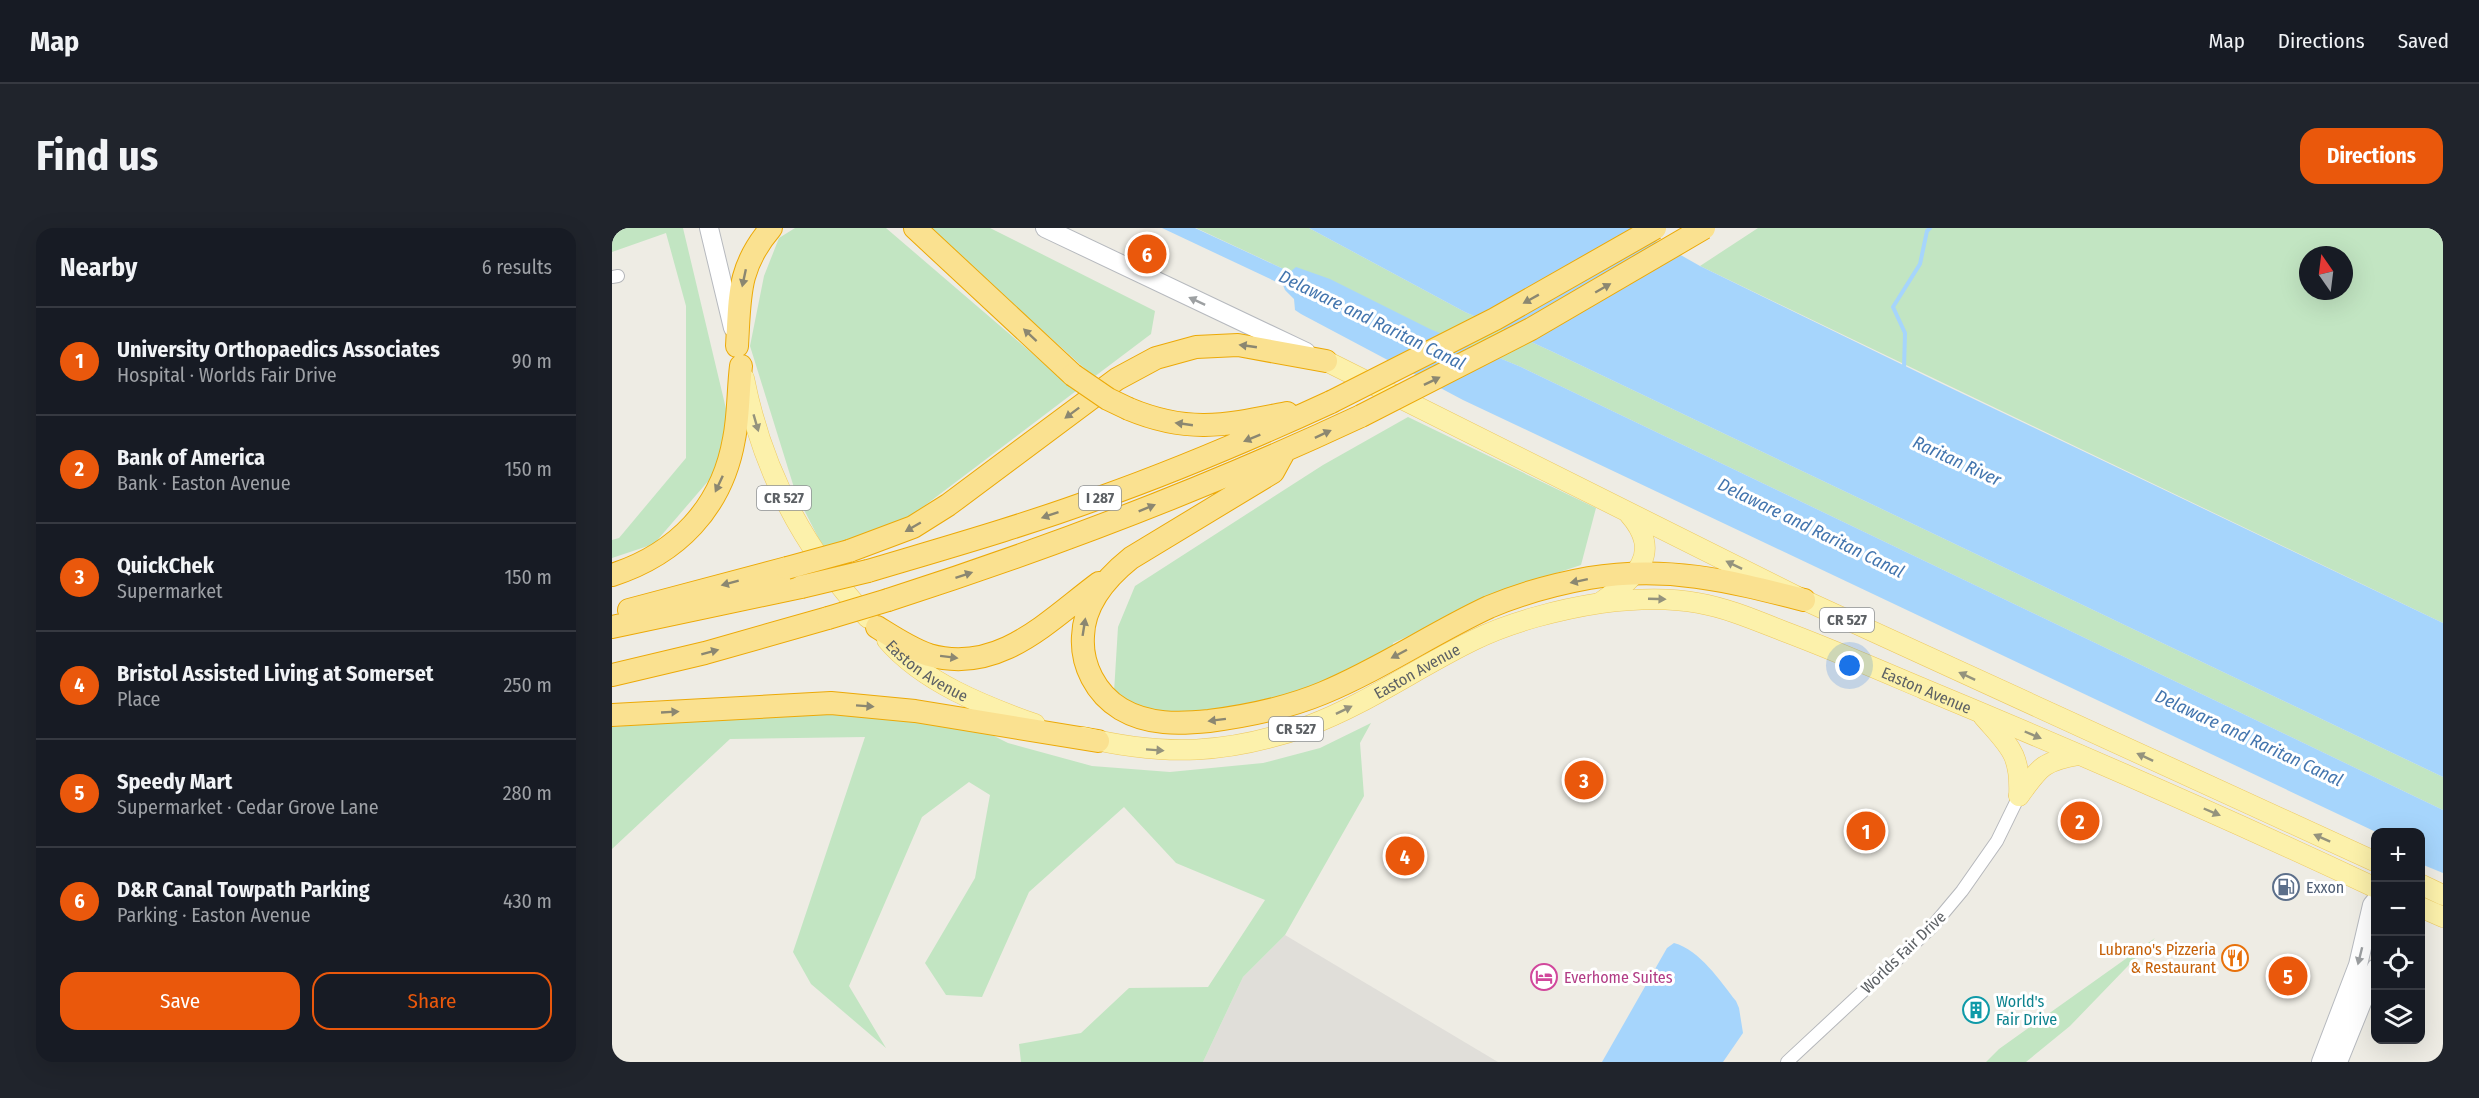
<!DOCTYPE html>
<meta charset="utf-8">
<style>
body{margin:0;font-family:"Fira Sans Condensed",sans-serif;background:#20242c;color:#f1f3f6}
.controls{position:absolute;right:18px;bottom:18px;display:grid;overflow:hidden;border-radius:12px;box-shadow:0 6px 24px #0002}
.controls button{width:54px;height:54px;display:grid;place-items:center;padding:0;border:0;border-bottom:2px solid #363941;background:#171b24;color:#f1f3f6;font:30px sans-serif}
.compass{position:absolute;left:1687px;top:18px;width:54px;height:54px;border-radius:50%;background:#171b24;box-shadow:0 6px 24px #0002;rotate:346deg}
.you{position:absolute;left:1238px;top:438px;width:21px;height:21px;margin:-15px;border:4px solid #fff;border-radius:50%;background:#1a73e8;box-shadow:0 0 0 9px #1a73e833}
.badge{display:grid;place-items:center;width:39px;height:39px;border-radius:50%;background:#ea580c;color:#fff;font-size:20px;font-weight:700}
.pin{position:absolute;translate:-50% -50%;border:3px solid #fff;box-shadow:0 2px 6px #0006}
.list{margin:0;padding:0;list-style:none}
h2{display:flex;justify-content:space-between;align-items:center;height:78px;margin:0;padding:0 24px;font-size:26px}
h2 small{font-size:20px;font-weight:400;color:#9ea1a6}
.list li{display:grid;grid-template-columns:39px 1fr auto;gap:18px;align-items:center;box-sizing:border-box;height:108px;padding:0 24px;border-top:2px solid #363941}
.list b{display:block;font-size:22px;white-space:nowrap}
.list p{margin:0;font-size:20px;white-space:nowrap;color:#9ea1a6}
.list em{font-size:20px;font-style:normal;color:#9ea1a6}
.actions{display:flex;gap:12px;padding:18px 24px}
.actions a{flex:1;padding:14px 0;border:2px solid #ea580c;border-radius:18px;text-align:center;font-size:21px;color:#ea580c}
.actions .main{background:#ea580c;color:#fff}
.icon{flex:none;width:33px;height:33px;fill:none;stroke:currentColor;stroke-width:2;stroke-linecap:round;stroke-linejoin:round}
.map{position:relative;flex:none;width:1831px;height:834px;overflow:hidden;border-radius:18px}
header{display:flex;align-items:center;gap:36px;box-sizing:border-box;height:84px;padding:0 30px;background:#171b24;border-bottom:2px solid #363941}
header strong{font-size:28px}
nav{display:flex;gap:33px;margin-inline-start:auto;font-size:21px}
.intro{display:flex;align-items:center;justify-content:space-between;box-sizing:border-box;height:144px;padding:0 36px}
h1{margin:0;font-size:42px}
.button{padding:15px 27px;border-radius:18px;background:#ea580c;color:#fff;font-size:21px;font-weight:700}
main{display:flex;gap:36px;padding:0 36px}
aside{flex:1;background:#171b24;border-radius:18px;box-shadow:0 6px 24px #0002}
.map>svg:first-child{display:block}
</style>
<header>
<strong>Map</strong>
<nav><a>Map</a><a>Directions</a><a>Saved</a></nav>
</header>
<div class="intro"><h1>Find us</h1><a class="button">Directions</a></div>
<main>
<aside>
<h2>Nearby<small>6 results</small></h2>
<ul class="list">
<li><span class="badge">1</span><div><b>University Orthopaedics Associates</b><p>Hospital · Worlds Fair Drive</p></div><em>90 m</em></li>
<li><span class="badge">2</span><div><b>Bank of America</b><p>Bank · Easton Avenue</p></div><em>150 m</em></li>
<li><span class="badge">3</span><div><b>QuickChek</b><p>Supermarket</p></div><em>150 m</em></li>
<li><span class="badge">4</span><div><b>Bristol Assisted Living at Somerset</b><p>Place</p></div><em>250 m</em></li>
<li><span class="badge">5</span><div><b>Speedy Mart</b><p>Supermarket · Cedar Grove Lane</p></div><em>280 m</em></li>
<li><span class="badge">6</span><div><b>D&amp;R Canal Towpath Parking</b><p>Parking · Easton Avenue</p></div><em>430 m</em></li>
</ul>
<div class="actions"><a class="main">Save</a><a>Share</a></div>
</aside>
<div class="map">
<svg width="1831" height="834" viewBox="0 0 1831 834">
<rect width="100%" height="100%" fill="#eeece4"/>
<path fill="#e0ded9" d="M673,707L886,834H591L631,749Z"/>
<path fill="#c2e5c2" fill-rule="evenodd" d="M0,0H71L115,185L104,244L42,316L0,330V312L7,310L74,230V78L54,5L0,24Z
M183,0H274L464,163L291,294L211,319L184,266L138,118L152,48L167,10Z
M317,0H378L543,83L539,106L482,149Z
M584,0H697L853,84L939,123L1831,549V582L909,139L678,44Z
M1146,0H1831V395L1088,38ZM1696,27H1732V63H1696Z
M796,189L984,280L969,337L908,357L781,415L780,423L714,456L614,482L520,485L487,478L502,464L506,399L523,358L711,237Z
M200,484L332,497L372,503L396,515L480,538L558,544L651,535L708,520L759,495L748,515L752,568L673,707L631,749L591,834H409L407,816L469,805L517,760L596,759L653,672L564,635L512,579L417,664L370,769L334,767L313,735L363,650L378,567L357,554L310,589L237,758L274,820L199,756L181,724L253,509L118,511L0,621V499Z
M1543,710L1458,798L1414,834H1374L1387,821Z"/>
<path fill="#a6d5fc" d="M550,0H583L678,44L684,39L718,51L818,101L909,139L1831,582V645L1809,636L1808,604H1764L851,172L689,86L683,82L682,71L673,62L671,57Z
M697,0H1021L1088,38L1324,153L1831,395V549L939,123L853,84Z
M1062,715C1088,722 1108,753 1124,773L1127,780L1131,805L1111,834H990L1055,720Z"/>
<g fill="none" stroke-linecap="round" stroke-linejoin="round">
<path stroke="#a6d5fc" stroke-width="4" d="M1292,140L1293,105L1281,79L1308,36L1315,3L1318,0"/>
<defs>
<path id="minor" d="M0,49L6,48
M1175,834L1319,700L1350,663L1385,613L1407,568"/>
<path id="secondary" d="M97,0L121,100
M433,0L694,124
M1709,834L1746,737L1760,677L1764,672
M1726,834L1764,740"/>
<g id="primary">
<path d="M714,133L1192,372L1764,634"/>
<path d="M132,150C150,242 192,322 256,390"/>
<path d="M989,374C1023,350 1052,326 1017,286"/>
<path id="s1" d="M275,412C311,454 372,478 423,496"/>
<path d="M1371,488C1397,518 1409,525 1407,568"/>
<path id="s2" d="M471,509C553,529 617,526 696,498C755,476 806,439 862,412C898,394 949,381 989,375C1020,371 1054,369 1086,375C1115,380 1143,392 1171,403C1219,421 1265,441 1312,461C1464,524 1615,590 1764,660"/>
<path d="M1407,568C1428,539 1431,533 1467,527"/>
<path d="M1808,656L1831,667"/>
<path d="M1808,679L1831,689"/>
</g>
<path id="motorway" d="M303,0L461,147
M125,118C128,69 125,40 159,0
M517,181C577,206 614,197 675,185
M672,224L661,244L519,330C494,350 472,375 471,408C469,437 484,466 509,481C536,497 567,496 597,493C636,488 675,480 711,465C769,441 821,405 877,379C908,366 944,356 977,350C1056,337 1117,353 1192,372
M237,323L301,299L336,277L505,151L544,130L584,119L626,117L714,133
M256,343C333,320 411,298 487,270C566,242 643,209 719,174
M0,347C65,326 110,280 122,211C127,187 126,162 129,138
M276,372C438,320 595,260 749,188
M17,382L175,340
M0,399L189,359
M265,399C281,409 299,421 317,427C387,447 437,392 487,355
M0,447L93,425L216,390
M0,487L219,475L303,483L486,513"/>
</defs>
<use href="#minor" stroke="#b5b7bb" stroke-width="14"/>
<use href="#secondary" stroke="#b6b9be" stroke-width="20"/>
<use href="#primary" stroke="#edc85f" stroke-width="21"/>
<use href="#motorway" stroke="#eca907" stroke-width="24"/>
<use href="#minor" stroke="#fff" stroke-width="12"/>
<use href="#secondary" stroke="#fff" stroke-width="18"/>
<use href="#primary" stroke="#fcf1ab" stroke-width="20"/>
<use href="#motorway" stroke="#fae190" stroke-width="22"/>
<defs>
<path id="motorway-bridge" d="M461,147L496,171L517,181
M719,174L883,91L1043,0
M749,188L919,101L1092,0
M175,340L237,323
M189,359L256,343
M216,390L276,372"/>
</defs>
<use href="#motorway-bridge" stroke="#eca907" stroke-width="24" stroke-linecap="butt"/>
<use href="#motorway-bridge" stroke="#fae190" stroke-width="22"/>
</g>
<defs><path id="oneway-solid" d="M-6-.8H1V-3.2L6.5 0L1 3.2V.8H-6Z" transform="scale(1.5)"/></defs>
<g fill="#8b8771">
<use href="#oneway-solid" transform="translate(132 50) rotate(102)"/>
<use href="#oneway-solid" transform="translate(991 60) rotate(-30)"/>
<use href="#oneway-solid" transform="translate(919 71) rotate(151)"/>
<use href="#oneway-solid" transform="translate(418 107) rotate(-137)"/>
<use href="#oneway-solid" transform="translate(636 118) rotate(-172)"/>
<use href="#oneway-solid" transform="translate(820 153) rotate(-26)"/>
<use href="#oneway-solid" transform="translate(460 185) rotate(143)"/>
<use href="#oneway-solid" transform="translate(572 196) rotate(-172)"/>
<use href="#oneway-solid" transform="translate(711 206) rotate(-25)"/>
<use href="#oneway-solid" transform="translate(640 210) rotate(158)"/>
<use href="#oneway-solid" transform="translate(107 256) rotate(115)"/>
<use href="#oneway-solid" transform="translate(535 280) rotate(-22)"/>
<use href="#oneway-solid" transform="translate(438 287) rotate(161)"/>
<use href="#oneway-solid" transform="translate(301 299) rotate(150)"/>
<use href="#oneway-solid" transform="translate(352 347) rotate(-18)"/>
<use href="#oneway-solid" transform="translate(967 353) rotate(168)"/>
<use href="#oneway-solid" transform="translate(118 355) rotate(165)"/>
<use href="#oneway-solid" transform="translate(472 399) rotate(-81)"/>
<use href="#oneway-solid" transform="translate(98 424) rotate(-15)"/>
<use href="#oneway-solid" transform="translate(787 426) rotate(152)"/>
<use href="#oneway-solid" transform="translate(337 429) rotate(7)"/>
<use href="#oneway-solid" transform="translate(253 478) rotate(4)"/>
<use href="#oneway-solid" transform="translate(58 484) rotate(-3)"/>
<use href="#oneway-solid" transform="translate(605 492) rotate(173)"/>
</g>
<g fill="#9da0a2">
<use href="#oneway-solid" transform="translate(585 73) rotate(-155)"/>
<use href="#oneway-solid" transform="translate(1748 728) rotate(104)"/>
</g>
<g fill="#94937d">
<use href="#oneway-solid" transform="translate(144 195) rotate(74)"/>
<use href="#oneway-solid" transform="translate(1122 337) rotate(-154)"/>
<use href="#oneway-solid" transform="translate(1045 371) rotate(2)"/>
<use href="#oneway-solid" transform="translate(1355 448) rotate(-155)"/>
<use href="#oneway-solid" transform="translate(732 482) rotate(-26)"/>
<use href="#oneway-solid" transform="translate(1421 507) rotate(23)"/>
<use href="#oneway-solid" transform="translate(543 522) rotate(4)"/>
<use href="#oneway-solid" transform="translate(1533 529) rotate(-155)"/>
<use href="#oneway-solid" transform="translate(1600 584) rotate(23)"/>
<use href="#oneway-solid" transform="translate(1710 610) rotate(-156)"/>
</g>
<defs>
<symbol id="fuel-ring" viewBox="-11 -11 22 22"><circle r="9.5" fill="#fff" stroke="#5c6f8a" stroke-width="1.5"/><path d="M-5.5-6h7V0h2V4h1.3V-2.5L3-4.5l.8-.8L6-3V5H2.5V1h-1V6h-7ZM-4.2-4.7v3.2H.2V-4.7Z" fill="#5c6f8a"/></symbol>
<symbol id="restaurant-ring" viewBox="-11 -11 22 22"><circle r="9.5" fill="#fff" stroke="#e8710a" stroke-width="1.5"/><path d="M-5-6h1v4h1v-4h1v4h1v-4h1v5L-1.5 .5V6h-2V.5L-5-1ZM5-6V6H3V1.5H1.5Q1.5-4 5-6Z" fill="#e8710a"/></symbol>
<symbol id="hotel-ring" viewBox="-11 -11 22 22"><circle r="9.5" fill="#fff" stroke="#d1479c" stroke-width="1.5"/><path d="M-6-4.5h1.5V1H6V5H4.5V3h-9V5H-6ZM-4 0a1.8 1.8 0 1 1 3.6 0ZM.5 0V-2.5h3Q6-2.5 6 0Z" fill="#d1479c"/></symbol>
<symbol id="building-ring" viewBox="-11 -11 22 22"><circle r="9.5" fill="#fff" stroke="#0f9aa8" stroke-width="1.5"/><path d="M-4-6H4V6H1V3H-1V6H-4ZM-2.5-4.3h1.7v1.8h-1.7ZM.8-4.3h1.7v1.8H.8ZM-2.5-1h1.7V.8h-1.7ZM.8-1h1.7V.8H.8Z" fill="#0f9aa8"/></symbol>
</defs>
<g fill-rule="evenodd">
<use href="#fuel-ring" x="1659" y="644" width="30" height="30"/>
<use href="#restaurant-ring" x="1608" y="715" width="30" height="30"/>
<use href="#hotel-ring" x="917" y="734" width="30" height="30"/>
<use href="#building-ring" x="1349" y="767" width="30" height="30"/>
</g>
<g text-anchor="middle" stroke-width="6" stroke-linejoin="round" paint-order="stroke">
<g fill="#fff" stroke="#8d9092" stroke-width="1.5">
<rect x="145" y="258" width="54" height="24" rx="4.5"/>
<rect x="467" y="258" width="42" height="24" rx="4.5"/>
<rect x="1208" y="380" width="54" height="24" rx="4.5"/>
<rect x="657" y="489" width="54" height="24" rx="4.5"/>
</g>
<g font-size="15" font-weight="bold" fill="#5c6064">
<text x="172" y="275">CR 527</text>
<text x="488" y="275">I 287</text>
<text x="1235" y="397">CR 527</text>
<text x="684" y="506">CR 527</text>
</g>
<g font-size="16" fill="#5c6064" stroke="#fff">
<text dy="6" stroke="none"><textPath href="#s1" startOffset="51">Easton Avenue</textPath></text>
<text dy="6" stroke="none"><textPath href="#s2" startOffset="351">Easton Avenue</textPath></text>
<text dy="6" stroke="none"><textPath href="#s2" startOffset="891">Easton Avenue</textPath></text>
<text transform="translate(1291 724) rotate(-44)" y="6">Worlds Fair Drive</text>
</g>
<g font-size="16" fill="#4e5e75" stroke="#fff" text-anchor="start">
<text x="1694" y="665">Exxon</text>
</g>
<g font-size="16" fill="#c56008" stroke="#fff" text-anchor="end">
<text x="1604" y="727">Lubrano's Pizzeria<tspan x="1604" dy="18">&amp; Restaurant</tspan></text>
</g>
<g font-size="16" fill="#b23c85" stroke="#fff" text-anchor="start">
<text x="952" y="755">Everhome Suites</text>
</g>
<g font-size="16" fill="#0d838f" stroke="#fff" text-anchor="start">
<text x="1384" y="779">World's<tspan x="1384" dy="18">Fair Drive</tspan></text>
</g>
<g font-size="18" font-style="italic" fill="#4375ae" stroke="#fff">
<text transform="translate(760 92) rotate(26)" y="6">Delaware and Raritan Canal</text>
<text transform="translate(1345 233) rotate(25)" y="6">Raritan River</text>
<text transform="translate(1199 300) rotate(26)" y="6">Delaware and Raritan Canal</text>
<text transform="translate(1637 510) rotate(25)" y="6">Delaware and Raritan Canal</text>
</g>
</g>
</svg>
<div class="controls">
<button>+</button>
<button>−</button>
<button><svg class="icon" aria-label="locate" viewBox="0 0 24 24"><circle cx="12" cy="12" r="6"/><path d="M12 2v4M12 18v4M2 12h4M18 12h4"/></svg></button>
<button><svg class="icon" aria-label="layers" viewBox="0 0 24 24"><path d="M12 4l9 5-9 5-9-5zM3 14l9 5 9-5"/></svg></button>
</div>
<svg class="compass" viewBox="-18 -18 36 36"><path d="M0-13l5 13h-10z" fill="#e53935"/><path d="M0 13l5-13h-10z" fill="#9ea1a6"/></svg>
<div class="you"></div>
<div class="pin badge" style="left:1254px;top:603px">1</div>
<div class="pin badge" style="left:1468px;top:593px">2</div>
<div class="pin badge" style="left:972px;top:552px">3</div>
<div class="pin badge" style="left:793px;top:628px">4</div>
<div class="pin badge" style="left:1676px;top:748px">5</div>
<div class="pin badge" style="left:535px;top:26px">6</div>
</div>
</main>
